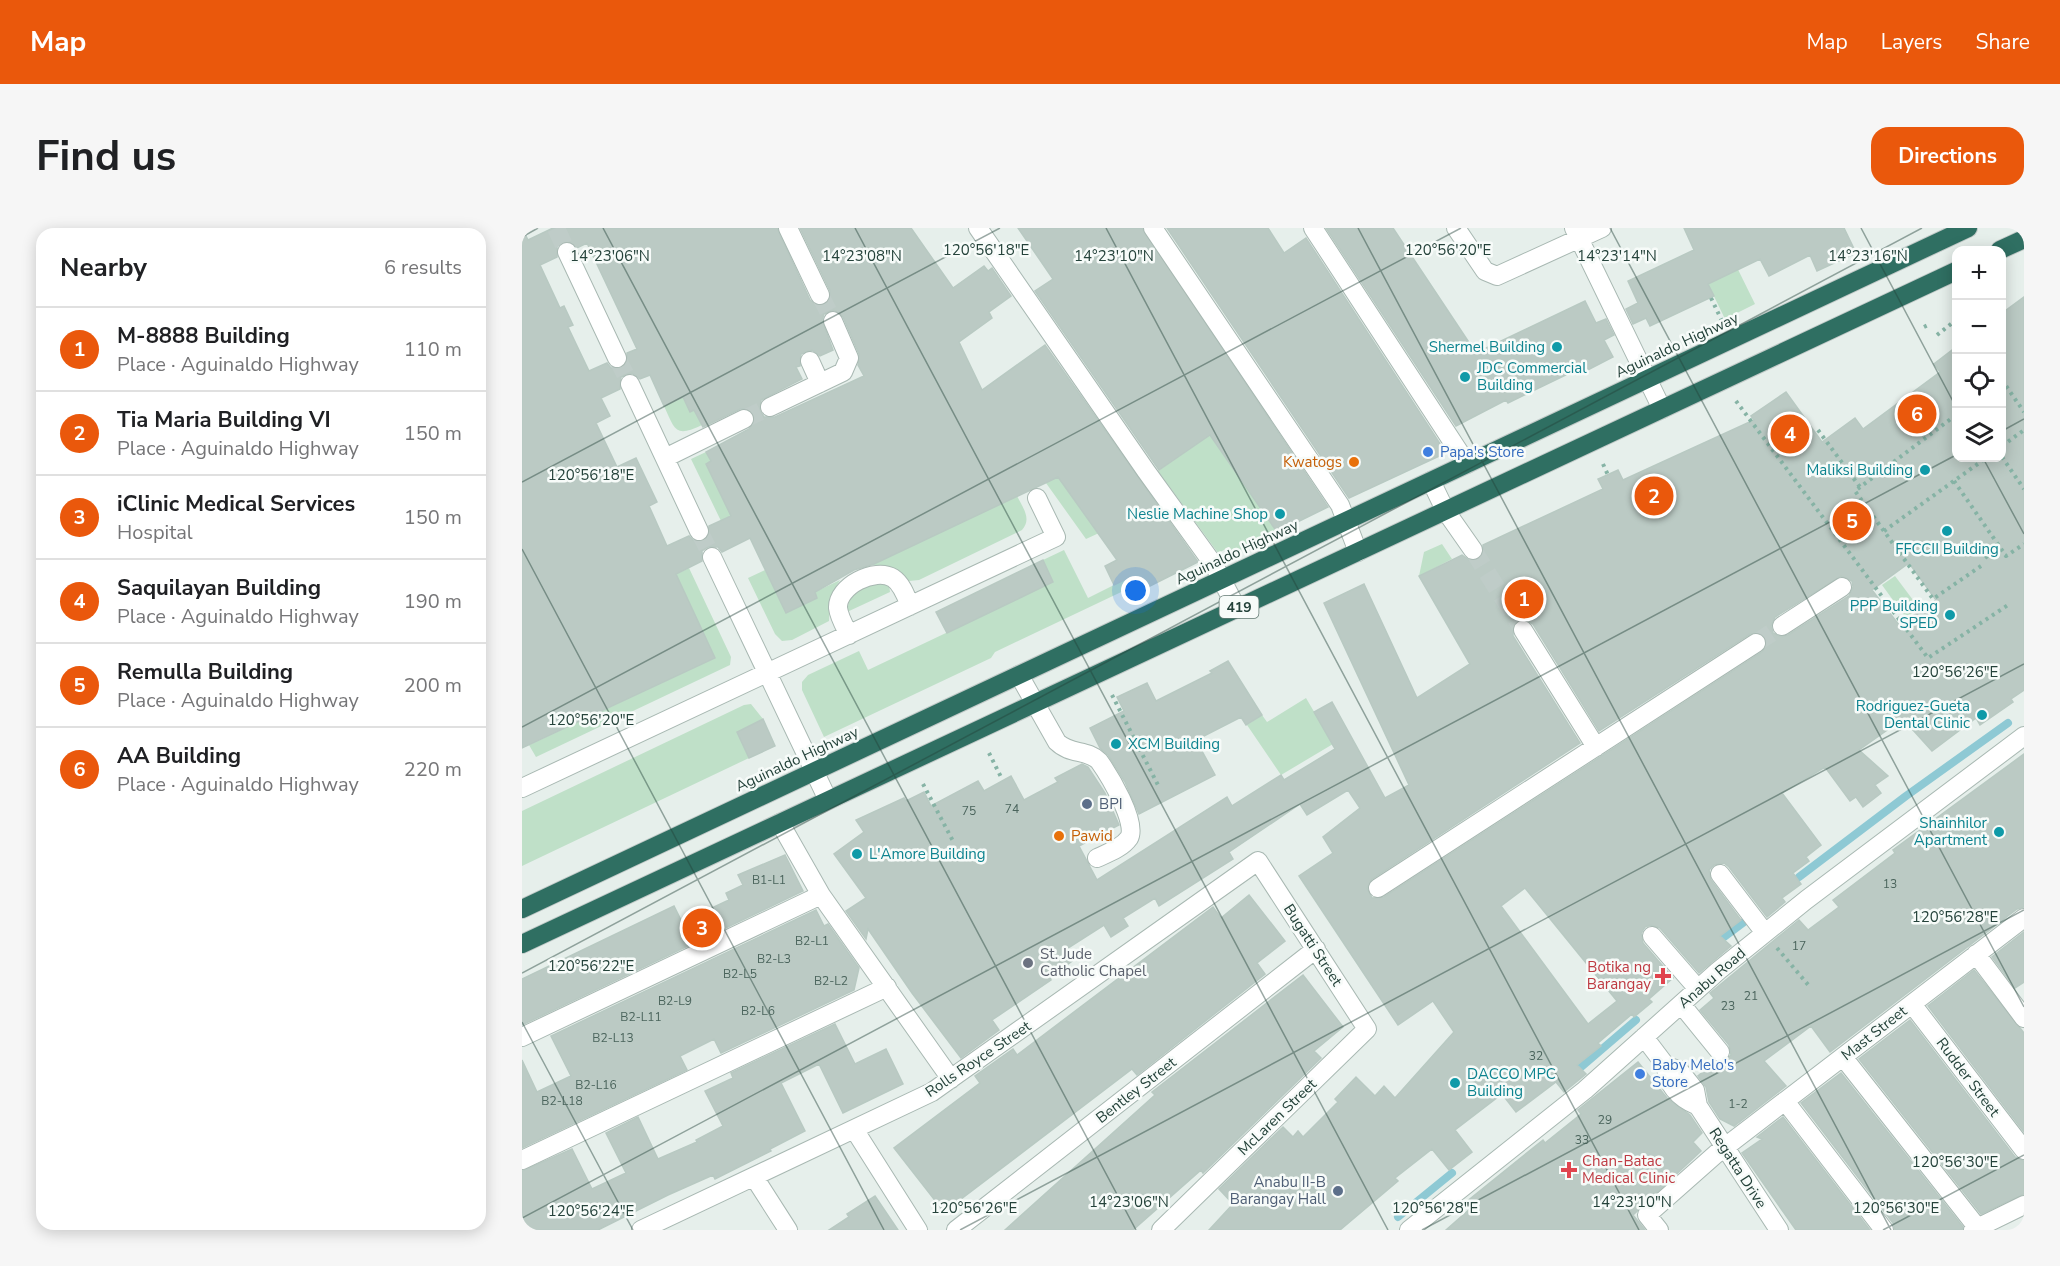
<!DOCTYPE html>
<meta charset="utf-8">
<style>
body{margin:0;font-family:"Nunito Sans",sans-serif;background:#f6f6f6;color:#202124}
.controls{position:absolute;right:18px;top:18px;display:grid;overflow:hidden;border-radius:12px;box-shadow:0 3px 15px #0003}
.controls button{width:54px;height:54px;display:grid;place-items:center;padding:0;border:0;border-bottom:2px solid #e0e0e0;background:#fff;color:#202124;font:30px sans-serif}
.you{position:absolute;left:614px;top:363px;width:21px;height:21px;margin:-15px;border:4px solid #fff;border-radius:50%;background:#1a73e8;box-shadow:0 0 0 9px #1a73e833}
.badge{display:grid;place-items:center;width:39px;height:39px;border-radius:50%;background:#ea580c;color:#fff;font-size:20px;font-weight:700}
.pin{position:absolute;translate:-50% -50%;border:3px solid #fff;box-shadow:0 2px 6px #0006}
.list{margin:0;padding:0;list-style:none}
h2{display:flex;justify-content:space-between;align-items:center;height:78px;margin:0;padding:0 24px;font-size:26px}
h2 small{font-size:20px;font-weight:400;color:#757577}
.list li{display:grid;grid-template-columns:39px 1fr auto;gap:18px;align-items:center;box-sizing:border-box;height:84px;padding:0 24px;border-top:2px solid #e0e0e0}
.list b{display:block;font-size:22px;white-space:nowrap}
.list p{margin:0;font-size:20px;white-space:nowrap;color:#757577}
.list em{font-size:20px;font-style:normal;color:#757577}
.icon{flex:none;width:33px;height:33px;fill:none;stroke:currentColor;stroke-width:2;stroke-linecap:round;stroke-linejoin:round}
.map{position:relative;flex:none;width:1502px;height:1002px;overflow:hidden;border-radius:18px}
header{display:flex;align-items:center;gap:36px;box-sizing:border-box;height:84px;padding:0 30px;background:#ea580c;color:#fff}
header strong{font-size:28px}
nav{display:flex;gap:33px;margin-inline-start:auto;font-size:21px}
.intro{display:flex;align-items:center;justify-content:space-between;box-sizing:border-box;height:144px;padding:0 36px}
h1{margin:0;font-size:42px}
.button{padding:15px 27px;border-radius:18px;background:#ea580c;color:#fff;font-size:21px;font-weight:700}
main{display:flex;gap:36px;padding:0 36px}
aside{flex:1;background:#fff;border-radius:18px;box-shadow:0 3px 15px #0003}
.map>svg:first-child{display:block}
</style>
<header>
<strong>Map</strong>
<nav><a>Map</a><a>Layers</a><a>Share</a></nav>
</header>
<div class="intro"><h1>Find us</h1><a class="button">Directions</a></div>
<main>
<aside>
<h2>Nearby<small>6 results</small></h2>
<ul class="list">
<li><span class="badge">1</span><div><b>M-8888 Building</b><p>Place · Aguinaldo Highway</p></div><em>110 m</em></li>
<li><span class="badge">2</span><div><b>Tia Maria Building VI</b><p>Place · Aguinaldo Highway</p></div><em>150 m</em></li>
<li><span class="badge">3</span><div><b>iClinic Medical Services</b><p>Hospital</p></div><em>150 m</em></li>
<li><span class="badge">4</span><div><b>Saquilayan Building</b><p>Place · Aguinaldo Highway</p></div><em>190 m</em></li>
<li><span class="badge">5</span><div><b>Remulla Building</b><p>Place · Aguinaldo Highway</p></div><em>200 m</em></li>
<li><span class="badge">6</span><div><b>AA Building</b><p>Place · Aguinaldo Highway</p></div><em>220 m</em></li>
</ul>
</aside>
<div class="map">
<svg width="1502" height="1002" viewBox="0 0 1502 1002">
<rect width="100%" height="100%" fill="#e6efeb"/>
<path fill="#bfe0c8" d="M1200,9L1233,76L1203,91L1170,23Z
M161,169L168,184L172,182L180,197C153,210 153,202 142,178Z
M688,207L755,304L708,327L704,321L696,325L636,243Z
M184,224L189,233L184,236L209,288L199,293L169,231Z
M524,231L577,305L564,311L524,255L515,235Z
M495,268C501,280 510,291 500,302L397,352L387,353L364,338L350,337Z
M920,316L930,331L897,348L902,324Z
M542,322L566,370L608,349L614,357L473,424L469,430L302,509L280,462V454L286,447L337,423L346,442L531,354L521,332Z
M167,340L209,429L208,437L14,529L7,517L193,430L154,346Z
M243,342L264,385L295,370L293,364L318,352L308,369L307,393L270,412L260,413L253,406L226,350Z
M1373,348L1397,380L1384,390L1360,357Z
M351,355L367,357L368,364L325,384L328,367Z
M784,470L811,516L759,547L725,497L740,487L745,494Z
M229,476L241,491L215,504L227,530L0,638V583L222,477Z"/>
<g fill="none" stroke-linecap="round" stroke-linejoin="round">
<path stroke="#8ec9d4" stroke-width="8" d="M1277,649L1384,568L1486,495
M1202,709L1222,694
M1051,846L1114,792
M876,989L930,945"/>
</g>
<path fill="#bbcac4" stroke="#b8c9c2" stroke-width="1.5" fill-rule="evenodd" d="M0,0L6,12L31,0H255L288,72L297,78L307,74L308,63L278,0H389L431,60L462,38L466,43L470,40L489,68L467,84L470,90L437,114L460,162L523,117L676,334L618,363L608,349L592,357L583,338L595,332L536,249L352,336L332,342L293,364L295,370L264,385L228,310L200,324L196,319H186L180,323V333L154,346L193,430L0,520ZM45,13L55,20L65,15L115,121L105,125V136L99,140H89L85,135L67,143L46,99L51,97L42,78L38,80L18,37L35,29V18ZM312,82L321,89L337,126L336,137L342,148L253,189H242L238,183L239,172L280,151L274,139L278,138L279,126L290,122L298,128L311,122L300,92L302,86ZM110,145L118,151L128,147L142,178L161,169L168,184L172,182L181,199L218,181H228L232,187L233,192L227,201L184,224L189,233L184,236L209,288L187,298L186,309L181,313L171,312L167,308L145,318L127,278L135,274L114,230L95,239L74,195L88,188L79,170L98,161L99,149Z
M496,0H620L806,279L755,304L688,207L637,242L513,63L531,51Z
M645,0H746L762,25L784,10L924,225L827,270Z
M804,0H871L954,125L1063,73L1074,95L1084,91L1092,107L1082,112L1091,129L1060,145L1058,140L986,175L984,172L934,198Z
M1162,0H1322L1334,25L1295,43L1288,27L1247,48L1238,31L1186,56L1192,68L1128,98L1124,90L1111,96L1104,81L1116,75L1106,53L1172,22Z
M1502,69V462L1489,471L1491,474L1458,497L1454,490L1410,523L1381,491L1337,522L1366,548L1353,557L1359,565L1341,579L1334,569L1328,573L1303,539L1260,565L1299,617L1284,629L1287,633L1271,645L1279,656L1260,670L1263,674L1245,689L1207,639L1202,635L1192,637L1187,642L1189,652L1219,692L1198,708L1209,718L1177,745L1138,700L1128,697L1123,699L1119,705L1121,715L1151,750L1127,771L1130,774L1112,789L1110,786L1076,815L1079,818L1055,837L1064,846L1042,864L1034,854L994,884L980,866L933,902L950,924L927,942L910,921L873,950L876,953L818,1002H687L711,976L697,961L761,899L771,909L776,903L781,909L816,874L813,871L834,849L853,868L862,858L873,870L932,804L911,773L876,797L777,648L811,625L801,609L838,580L826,562L785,587L778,576L707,624L711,631L637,678L633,670L601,690L606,698L589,709L582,697L546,720L553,731L528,749L529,752L470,792L477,802L439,830L390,765L346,701L344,711L324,683L344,670L312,626L342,604L334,592L382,570L384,573L402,564L409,578L456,553L462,563L489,548L502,572L536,554L533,550L560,536L566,539L583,565L597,597L557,618L575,652L705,569L710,578L759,547L762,552L813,521L792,484L810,474L863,570L887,557L802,375L842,356L895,470L948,436L897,348L940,327L947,332L957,331L961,326V317L1081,261L1076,251L1096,242L1101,252L1232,192L1229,188L1264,164L1300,214L1333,190L1341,201L1418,144L1412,136L1434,119V230H1479V86ZM1387,335L1414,372L1377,397L1350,362ZM1319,348L1330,353L1331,359L1327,368L1266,407L1260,409L1251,405L1249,398L1253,389ZM1001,391L1011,396L1077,503L1228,406L1240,405L1245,415L1240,424L862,669L850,670L845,660L850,651L1058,515L991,408V396ZM1003,660L1095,773L1066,796L979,678Z
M521,332L531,354L425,405L414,384Z
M706,433L740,487L724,497L719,489L674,512L693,547L617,586L603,554L586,527L578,520L568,500L602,483L595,469L625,455L634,473L690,445L688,443Z
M241,491L253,518L227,530L215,504Z
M1502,526V679L1495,681L1308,824L1289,798L1242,833L1264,858L1212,898L1198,891L1187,874L1184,859L1176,848L1193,834L1200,835L1209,827L1207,817L1178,782L1192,770L1188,765L1277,692L1286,702L1317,679L1311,672L1373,625L1371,622Z
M263,627L281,663L0,797V751L152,678L160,694L207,672L204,665L221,657L216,647Z
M727,667L763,713L735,735L743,746L615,847L610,841L422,984L372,920L458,855L453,848L491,821L495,827L691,679L699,690Z
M294,682L302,698L306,696L337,740L332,762L199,825L192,811L158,828L165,842L0,920V832L15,864L49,848L29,808Z
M1502,704V754L1493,760L1470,729Z
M1452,742L1502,805V904L1406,778Z
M781,747L821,799L792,823L799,830L681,945L679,942L611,1002H483L633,867L630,864Z
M1388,792L1493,929L1502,933V966L1459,986L1337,831Z
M313,796L333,836L364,821L381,856L321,885L297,836L259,855L283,903L248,921L249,923L193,951L191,947L146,967L76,1002H0V943L50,921L70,961L104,945L84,905L116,889L136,931L175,914L174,912L201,898L183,863L211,850L209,845Z
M1116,834L1145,870L1168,887L1180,905L1171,914L1179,923L1111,987L1123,1002H924L949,980L944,974L1021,912L1023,915L1059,886L1056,882Z
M1319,845L1441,999L1440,1002H1373L1371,995L1279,875Z
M1261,889L1348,1002H1274L1220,925L1240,911L1235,909Z
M353,968L376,1002H307L327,989L325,986Z"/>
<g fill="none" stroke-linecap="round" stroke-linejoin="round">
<path stroke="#bfccc8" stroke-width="18" stroke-dasharray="18 9" stroke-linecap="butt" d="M34,0L45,24
M298,67L311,93
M95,130L108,156
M222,191L248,179
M177,303L190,329
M951,322L1001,402
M1234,415L1260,398"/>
<defs>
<path id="minor" d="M266,0L298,67
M456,0L624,243L692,337L715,381
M631,0L818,277L836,324
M791,0L945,236
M934,0L963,43L975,48L1080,0
M1052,0L1140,181
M45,24L95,130
M288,133L298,155
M108,156L177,303
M248,179L321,144L327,130L311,93
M143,230L222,191
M909,253L923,282L951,322
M190,329L306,572
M1260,398L1320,359
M1001,402L1074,519
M327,407C323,399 317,389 316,380C315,358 353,339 371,350C380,356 384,368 388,378
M497,447L535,514C548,527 565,521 577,533C587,547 616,595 607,610C600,620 586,625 575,630
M0,560L534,309L515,270
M258,595L299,667L429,851
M1198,646L1243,705
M856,660L1234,415
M1130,708L1176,761
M1454,726L1502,790
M1159,776L1198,824
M1390,776L1502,922
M0,809L299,667
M1122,809L1144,838L1157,842L1173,862L1176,878L1257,1002
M1321,829L1455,999
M1144,838C1145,858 1157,870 1176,878
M1263,873L1362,1002
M332,901L396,1002
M0,932L365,759
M232,949L266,1002
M119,1002L410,864L736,633L845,801L639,1002
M434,1002L794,721
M887,1002L1063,862L1196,743L1284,672L1502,508
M1137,1002L1125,987L1194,926L1502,690
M1451,1002L1502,977"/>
<path id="highway" d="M1478,22L1502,11
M0,681L1446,0
M0,716L1434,43"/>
</defs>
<use href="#minor" stroke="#a8b8b2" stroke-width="20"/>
<use href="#highway" stroke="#c2cac8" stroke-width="20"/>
<path stroke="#86b3a5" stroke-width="4" stroke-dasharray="3 4.5" stroke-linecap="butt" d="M1189,70L1201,95
M1402,99L1408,96
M1415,107L1434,92
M1480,152L1502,184
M1214,173L1406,430L1486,377
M1434,187L1333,263L1411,371L1459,338
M1296,202L1338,259
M1480,218L1502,202
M1480,229L1502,261
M1081,236L1086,247
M1432,253L1484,328L1502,316
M1362,303L1464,230
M1463,330L1478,319
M590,467L637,559
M467,525L479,549
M401,556L432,615
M1255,720L1288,759"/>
<use href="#minor" stroke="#fff" stroke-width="18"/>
<use href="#highway" stroke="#2f6f62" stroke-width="18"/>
</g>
<path fill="none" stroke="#24423a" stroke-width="1.5" stroke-opacity="0.45" d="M81,0L614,1002M333,0L866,1002M584,0L1117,1002M836,0L1369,1002M1088,0L1502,779M1339,0L1434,179M0,9L16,0M1480,203L1502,191M1461,230L1502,306M0,254L478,0M0,321L362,1002M0,499L939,0M0,745L1400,0M0,794L111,1002M0,990L1434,227M438,1002L1502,436M900,1002L1502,682M1361,1002L1502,927"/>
<g fill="#0f9aa8" stroke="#f7fbf9" stroke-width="2">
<circle cx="1035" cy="119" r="6"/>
<circle cx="943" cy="149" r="6"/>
<circle cx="1403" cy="242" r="6"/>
<circle cx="758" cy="286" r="6"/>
<circle cx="1425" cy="303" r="6"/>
<circle cx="1428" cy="387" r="6"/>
<circle cx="1460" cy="487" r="6"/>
<circle cx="594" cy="516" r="6"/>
<circle cx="1477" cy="604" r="6"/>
<circle cx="335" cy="626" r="6"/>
<circle cx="933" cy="855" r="6"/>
</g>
<g fill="#3f7fe0" stroke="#f7fbf9" stroke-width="2">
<circle cx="906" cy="224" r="6"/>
<circle cx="1118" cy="846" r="6"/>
</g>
<g fill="#e8710a" stroke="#f7fbf9" stroke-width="2">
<circle cx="832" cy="234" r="6"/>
<circle cx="537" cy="608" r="6"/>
</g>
<g fill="#5c6f8a" stroke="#f7fbf9" stroke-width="2">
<circle cx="565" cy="576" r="6"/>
<circle cx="816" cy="963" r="6"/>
</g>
<circle fill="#6b7280" stroke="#f7fbf9" stroke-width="2" cx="506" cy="735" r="6"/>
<g fill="#e0444e" stroke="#f7fbf9" stroke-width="2">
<path d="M1138 739h6v6h6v6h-6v6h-6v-6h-6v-6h6z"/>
<path d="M1044 933h6v6h6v6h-6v6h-6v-6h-6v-6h6z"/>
</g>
<g text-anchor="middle" stroke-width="5" stroke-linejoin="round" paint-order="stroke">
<g font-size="12" fill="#4a645c">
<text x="490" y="585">74</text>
<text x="447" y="587">75</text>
<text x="247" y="656">B1-L1</text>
<text x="1368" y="660">13</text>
<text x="290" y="717">B2-L1</text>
<text x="1277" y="722">17</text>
<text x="252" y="735">B2-L3</text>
<text x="218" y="750">B2-L5</text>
<text x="309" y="757">B2-L2</text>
<text x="1229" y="772">21</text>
<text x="153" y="777">B2-L9</text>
<text x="1206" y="782">23</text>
<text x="236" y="787">B2-L6</text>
<text x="119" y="793">B2-L11</text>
<text x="91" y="814">B2-L13</text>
<text x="1014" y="832">32</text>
<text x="74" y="861">B2-L16</text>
<text x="40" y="877">B2-L18</text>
<text x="1216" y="880">1-2</text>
<text x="1083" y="896">29</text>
<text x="1060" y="916">33</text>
</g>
<rect fill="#f7fbf9" stroke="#637a73" stroke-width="1.5" x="697.5" y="368" width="39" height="22" rx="4.5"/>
<g font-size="14" font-weight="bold" fill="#24423a">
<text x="717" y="384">419</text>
</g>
<g font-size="15" fill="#24423a" stroke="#f7fbf9">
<text transform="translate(1155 117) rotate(-25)" y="5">Aguinaldo Highway</text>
<text transform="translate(715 324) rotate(-25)" y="5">Aguinaldo Highway</text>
<text transform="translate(275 531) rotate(-25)" y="5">Aguinaldo Highway</text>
<text transform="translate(791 717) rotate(57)" y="5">Bugatti Street</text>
<text transform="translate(1190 750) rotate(-41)" y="5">Anabu Road</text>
<text transform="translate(1352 805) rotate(-38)" y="5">Mast Street</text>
<text transform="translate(456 831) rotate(-34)" y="5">Rolls Royce Street</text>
<text transform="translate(1446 849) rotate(53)" y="5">Rudder Street</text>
<text transform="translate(614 862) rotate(-38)" y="5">Bentley Street</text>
<text transform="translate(755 889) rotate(-44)" y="5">McLaren Street</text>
<text transform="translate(1216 940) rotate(57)" y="5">Regatta Drive</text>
</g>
<g font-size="15" fill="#0d838f" stroke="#f7fbf9" text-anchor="end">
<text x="1023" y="124">Shermel Building</text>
<text x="955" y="145" text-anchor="start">JDC Commercial<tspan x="955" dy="17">Building</tspan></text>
<text x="1391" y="247">Maliksi Building</text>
<text x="746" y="291">Neslie Machine Shop</text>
<text x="1425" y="326" text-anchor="middle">FFCCII Building</text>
<text x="1416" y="383">PPP Building<tspan x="1416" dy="17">SPED</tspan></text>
<text x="1448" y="483">Rodriguez-Gueta<tspan x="1448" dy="17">Dental Clinic</tspan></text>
<text x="606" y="521" text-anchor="start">XCM Building</text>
<text x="1465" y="600">Shainhilor<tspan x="1465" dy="17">Apartment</tspan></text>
<text x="347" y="631" text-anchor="start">L'Amore Building</text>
<text x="945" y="851" text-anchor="start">DACCO MPC<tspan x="945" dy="17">Building</tspan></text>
</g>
<g font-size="15" fill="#366cbe" stroke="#f7fbf9" text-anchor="start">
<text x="918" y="229">Papa's Store</text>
<text x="1130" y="842">Baby Melo's<tspan x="1130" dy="17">Store</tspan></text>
</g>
<g font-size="15" fill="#c56008" stroke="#f7fbf9" text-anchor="end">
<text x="820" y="239">Kwatogs</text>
<text x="549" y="613" text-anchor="start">Pawid</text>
</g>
<g font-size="15" fill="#4e5e75" stroke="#f7fbf9" text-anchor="start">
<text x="577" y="581">BPI</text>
<text x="804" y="959" text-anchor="end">Anabu II-B<tspan x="804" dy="17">Barangay Hall</tspan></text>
</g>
<g font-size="15" fill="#5b616d" stroke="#f7fbf9" text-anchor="start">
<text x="518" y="731">St. Jude<tspan x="518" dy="17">Catholic Chapel</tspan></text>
</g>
<g font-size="15" fill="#be3a42" stroke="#f7fbf9" text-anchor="end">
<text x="1129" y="744">Botika ng<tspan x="1129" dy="17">Barangay</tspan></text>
<text x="1060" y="938" text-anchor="start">Chan-Batac<tspan x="1060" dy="17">Medical Clinic</tspan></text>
</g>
</g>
<g font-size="15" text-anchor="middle" fill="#24423a" stroke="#f7fbf9" stroke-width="5" stroke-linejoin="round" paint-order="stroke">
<text x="464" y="27">120°56'18"E</text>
<text x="926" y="27">120°56'20"E</text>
<text x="88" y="33">14°23'06"N</text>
<text x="340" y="33">14°23'08"N</text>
<text x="592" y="33">14°23'10"N</text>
<text x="1095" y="33">14°23'14"N</text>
<text x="1346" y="33">14°23'16"N</text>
<text x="69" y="252">120°56'18"E</text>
<text x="1433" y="449">120°56'26"E</text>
<text x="69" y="497">120°56'20"E</text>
<text x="1433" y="694">120°56'28"E</text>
<text x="69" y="743">120°56'22"E</text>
<text x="1433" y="939">120°56'30"E</text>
<text x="607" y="979">14°23'06"N</text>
<text x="1110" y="979">14°23'10"N</text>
<text x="452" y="985">120°56'26"E</text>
<text x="913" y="985">120°56'28"E</text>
<text x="1374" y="985">120°56'30"E</text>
<text x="69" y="988">120°56'24"E</text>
</g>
</svg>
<div class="controls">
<button>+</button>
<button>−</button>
<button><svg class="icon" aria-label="locate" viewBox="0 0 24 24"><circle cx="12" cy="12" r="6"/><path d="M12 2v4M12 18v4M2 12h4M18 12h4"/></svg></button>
<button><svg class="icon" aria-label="layers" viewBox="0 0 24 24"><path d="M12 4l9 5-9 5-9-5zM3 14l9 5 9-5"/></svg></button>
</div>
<div class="you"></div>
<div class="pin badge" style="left:1002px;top:371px">1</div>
<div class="pin badge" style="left:1132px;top:268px">2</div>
<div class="pin badge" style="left:180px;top:700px">3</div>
<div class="pin badge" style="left:1268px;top:206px">4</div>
<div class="pin badge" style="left:1330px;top:293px">5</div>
<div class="pin badge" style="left:1395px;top:186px">6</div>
</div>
</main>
